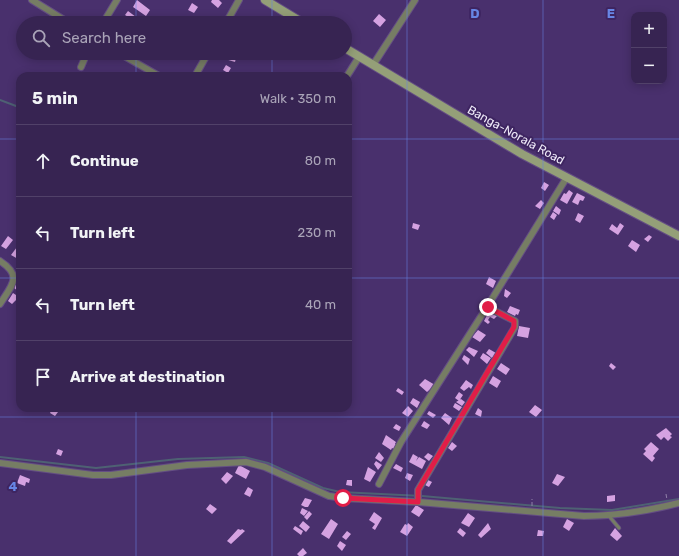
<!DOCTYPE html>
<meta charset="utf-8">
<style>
body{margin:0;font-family:Rubik,sans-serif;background:#3e2c59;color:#f1f3f6}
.controls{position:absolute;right:12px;top:12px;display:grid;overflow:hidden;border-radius:8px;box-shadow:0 2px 10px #0003}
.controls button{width:36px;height:36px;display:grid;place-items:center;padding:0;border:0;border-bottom:1px solid #514169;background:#372452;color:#f1f3f6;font:20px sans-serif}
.stop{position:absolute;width:12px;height:12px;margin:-9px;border:3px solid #e11d48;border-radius:50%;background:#fff}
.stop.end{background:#e11d48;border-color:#fff;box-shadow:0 1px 4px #0008}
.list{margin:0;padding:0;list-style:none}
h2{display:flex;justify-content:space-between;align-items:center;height:52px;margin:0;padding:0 16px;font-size:17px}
h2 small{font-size:13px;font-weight:400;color:#aaa4b8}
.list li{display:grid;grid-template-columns:26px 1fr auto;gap:12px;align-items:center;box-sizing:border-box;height:72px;padding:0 16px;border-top:1px solid #514169}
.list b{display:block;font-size:15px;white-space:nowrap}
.list em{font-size:13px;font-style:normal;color:#aaa4b8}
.icon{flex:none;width:22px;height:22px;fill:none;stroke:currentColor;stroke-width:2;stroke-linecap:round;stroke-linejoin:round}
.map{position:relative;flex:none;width:679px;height:556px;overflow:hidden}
.search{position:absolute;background:#372452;box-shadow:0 2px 10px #0003;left:16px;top:16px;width:336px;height:44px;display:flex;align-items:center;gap:10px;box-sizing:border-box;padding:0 14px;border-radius:22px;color:#aaa4b8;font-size:15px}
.panel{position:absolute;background:#372452;box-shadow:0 2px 10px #0003;left:16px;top:72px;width:336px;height:340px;border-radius:12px}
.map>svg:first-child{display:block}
</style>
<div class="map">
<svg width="679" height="556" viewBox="0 0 679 556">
<rect width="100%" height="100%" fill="#49306d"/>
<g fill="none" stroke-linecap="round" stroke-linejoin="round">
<path stroke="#4e6173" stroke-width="2" d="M0,100L16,106
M0,457L96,468L178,459L244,457L268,463L323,488L340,492L422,496L560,508L612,510L679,499"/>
</g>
<path fill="#d5a2e1" d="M137,0L150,10L146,16L133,7Z
M212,0H219L222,3L218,8L211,2Z
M192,3L198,7L194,13L188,10Z
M128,11L136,17L133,20L125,15Z
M379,14L386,20L380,27L373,21Z
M226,53L237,54L235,62L225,59L228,54Z
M226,65L231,68L228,73L223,70Z
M544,182L549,185L545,191L541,188Z
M569,190L573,193L567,204L560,200L564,193L566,194Z
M577,193L585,197L583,201L580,200L578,205L572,202Z
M541,200L544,203L540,209L535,206Z
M556,206L561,210L559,215L553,211Z
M553,212L557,215L554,220L550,217Z
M578,213L584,216L580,223L575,220Z
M413,223L420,225L418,230L412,228Z
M620,223L624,226L618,235L609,229L612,224L617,228Z
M649,235L652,237L648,242L644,239Z
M8,236L13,240L6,249L1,246Z
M632,240L640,245L636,252L628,246Z
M17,247L20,250V256L18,259L11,255Z
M489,277L496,281L493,288L486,284Z
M20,281V293L13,287L17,282L18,283Z
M505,289L511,293L507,298L504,296Z
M13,293L19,297L12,304L8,301Z
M510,306L520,310L518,315L516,314L515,316L507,312Z
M490,309L498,315L494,319L490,317L488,320L490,322L488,324L484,321Z
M519,326L530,328L528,338L517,336Z
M478,330L486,335L480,342L472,337Z
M469,347L478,351L474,357L466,350Z
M489,349L496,353L492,358L486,353Z
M483,353L491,358L487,364L480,358Z
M464,355L470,359L468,365L462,359Z
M501,363L510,369L506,375L497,369Z
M611,363L616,367L613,370L609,366Z
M493,376L501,381L497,388L489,383Z
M425,379L435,385L427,392L419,385Z
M466,380L473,385L471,389L469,387L464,391L460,388Z
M398,388L404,392L402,395L396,391Z
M459,392L463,395L459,401L455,398Z
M413,398L420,402L417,408L410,403Z
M461,399L465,402L462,406L456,402Z
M455,403L462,407L459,411L453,407Z
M535,405L542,410L536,417L529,412Z
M408,406L413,411L408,417L402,413Z
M478,408L482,411L481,417L475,414Z
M52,409L58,412L55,416L50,413Z
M429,411L436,415L433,418L427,414Z
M445,413L452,418L449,425L441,418Z
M424,421L430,425L427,429L421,426Z
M396,424L401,427L399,431L393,428Z
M666,428L672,434L670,436L672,437L668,441L664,437L661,440L656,435Z
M386,435L396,442L395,444L397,445L394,449L392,448L391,450L382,444Z
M452,442L457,446L452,451L448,448Z
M651,442L659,449L653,456L655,458L652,462L643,454L646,451L644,449Z
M58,449L63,451L61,456L56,454Z
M379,452L384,458L381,462L375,458Z
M428,453L433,456L429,461L424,457Z
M413,454L418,457L416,461L419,457L426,461L422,469L409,462Z
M376,461L382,465L378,470L374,464Z
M396,464L403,468L401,472L393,468Z
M239,465L250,471L246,479L235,473Z
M368,467L376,472L370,482L364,479Z
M227,472L233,476L226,484L221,479Z
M407,473L413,475L410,481L405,478Z
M557,474L565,477L558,486L552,483Z
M20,475L30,479L29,483L26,482L25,486L17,483Z
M347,480H352V486L346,485Z
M428,480L432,482L429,487L425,485Z
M248,487L253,490L250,497L244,494Z
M615,495V501L607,502V496Z
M305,498L312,500L308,507H305L301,505Z
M210,504L217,509L212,514L206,509Z
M416,505L424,510L419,517L411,512Z
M302,508L308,511L304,516L300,513Z
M309,511L312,514L307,520L304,517Z
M374,512L382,518L375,530L372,528L375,524L369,520Z
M468,513L475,518L469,527L461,523Z
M331,519L338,524L329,539L321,534Z
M567,519L574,523L569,531L563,527Z
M303,521L310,527L306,532L299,526Z
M408,523L413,527L407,536L400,532L405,524L407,525Z
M488,523L491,529L481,538L478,535Z
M295,526L303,531L301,535L293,529Z
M460,528L466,533L463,537L457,532Z
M615,528L622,536L617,541L610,535Z
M238,529L241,530L242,529L245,531L231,544L227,541Z
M538,530L544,531L543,536H537Z
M347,531L351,534L346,540L342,537Z
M340,541L346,545L342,551L337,546Z
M303,548L307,553L303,556H299L297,554Z"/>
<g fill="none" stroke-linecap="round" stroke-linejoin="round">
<defs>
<path id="lane" d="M609,516L619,528"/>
<path id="street" d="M32,0L69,23
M103,23L117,0
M226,23L239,0
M119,53L159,76
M373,65L415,0
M81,67L87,53
M195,76L208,53
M347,76L359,57
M0,261C23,276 12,285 0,304
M487,307L567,177
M0,463L93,475H111L187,465L246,462L265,467L329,496L343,498L418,502L584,516C617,516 647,511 679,503
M379,484L401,442L487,307L515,321V327L418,490V502"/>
<path id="secondary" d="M265,0L303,23
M345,48L522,154L679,236"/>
</defs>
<use href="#lane" stroke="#644e84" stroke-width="4.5"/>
<use href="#street" stroke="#644e84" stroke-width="8"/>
<use href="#secondary" stroke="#644e84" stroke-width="10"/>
<path stroke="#9181aa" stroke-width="1" stroke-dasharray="4 2" stroke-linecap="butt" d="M666,494L667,500
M532,506V499"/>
<use href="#lane" stroke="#767d64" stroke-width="3"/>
<use href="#street" stroke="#767d64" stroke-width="6"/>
<use href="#secondary" stroke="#949f78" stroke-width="8"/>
</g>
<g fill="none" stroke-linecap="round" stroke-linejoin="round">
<path stroke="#e11d48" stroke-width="5" d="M343,498L418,502V490L514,327V321L488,307"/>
</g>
<path fill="none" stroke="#6785e4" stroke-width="1" stroke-opacity="0.55" d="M136,0V23M272,0V23M407,0V556M543,0V556M136,53V76M272,53V76M0,139H20M348,139H679M0,278H20M348,278H679M136,408V556M272,408V556M0,417H679"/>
<g text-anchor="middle" stroke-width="4" stroke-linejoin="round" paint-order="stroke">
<g font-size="12" fill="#f0ebfa" stroke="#3e2561">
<text transform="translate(516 135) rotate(29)" y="4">Banga-Norala Road</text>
</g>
</g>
<g font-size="13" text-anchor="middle" font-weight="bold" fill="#6785e4" stroke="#3e2561" stroke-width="4" stroke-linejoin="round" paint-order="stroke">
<text x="475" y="18">D</text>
<text x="611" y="18">E</text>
<text x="13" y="491">4</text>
</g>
</svg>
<div class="controls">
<button>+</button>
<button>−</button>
</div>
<div class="stop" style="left:343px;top:498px"></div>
<div class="stop end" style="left:488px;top:307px"></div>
<div class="search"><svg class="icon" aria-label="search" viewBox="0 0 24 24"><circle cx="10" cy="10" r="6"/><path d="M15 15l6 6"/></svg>Search here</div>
<section class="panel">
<h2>5 min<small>Walk · 350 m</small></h2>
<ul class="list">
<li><svg class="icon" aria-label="ahead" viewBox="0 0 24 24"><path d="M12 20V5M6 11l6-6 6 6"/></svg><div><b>Continue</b></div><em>80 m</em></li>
<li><svg class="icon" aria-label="left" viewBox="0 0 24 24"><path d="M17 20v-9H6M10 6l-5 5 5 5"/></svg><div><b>Turn left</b></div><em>230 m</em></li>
<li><svg class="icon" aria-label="left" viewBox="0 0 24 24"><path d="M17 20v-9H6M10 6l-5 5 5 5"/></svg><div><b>Turn left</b></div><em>40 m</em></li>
<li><svg class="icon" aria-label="arrive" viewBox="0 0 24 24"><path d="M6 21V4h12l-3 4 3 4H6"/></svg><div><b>Arrive at destination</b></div></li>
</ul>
</section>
</div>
